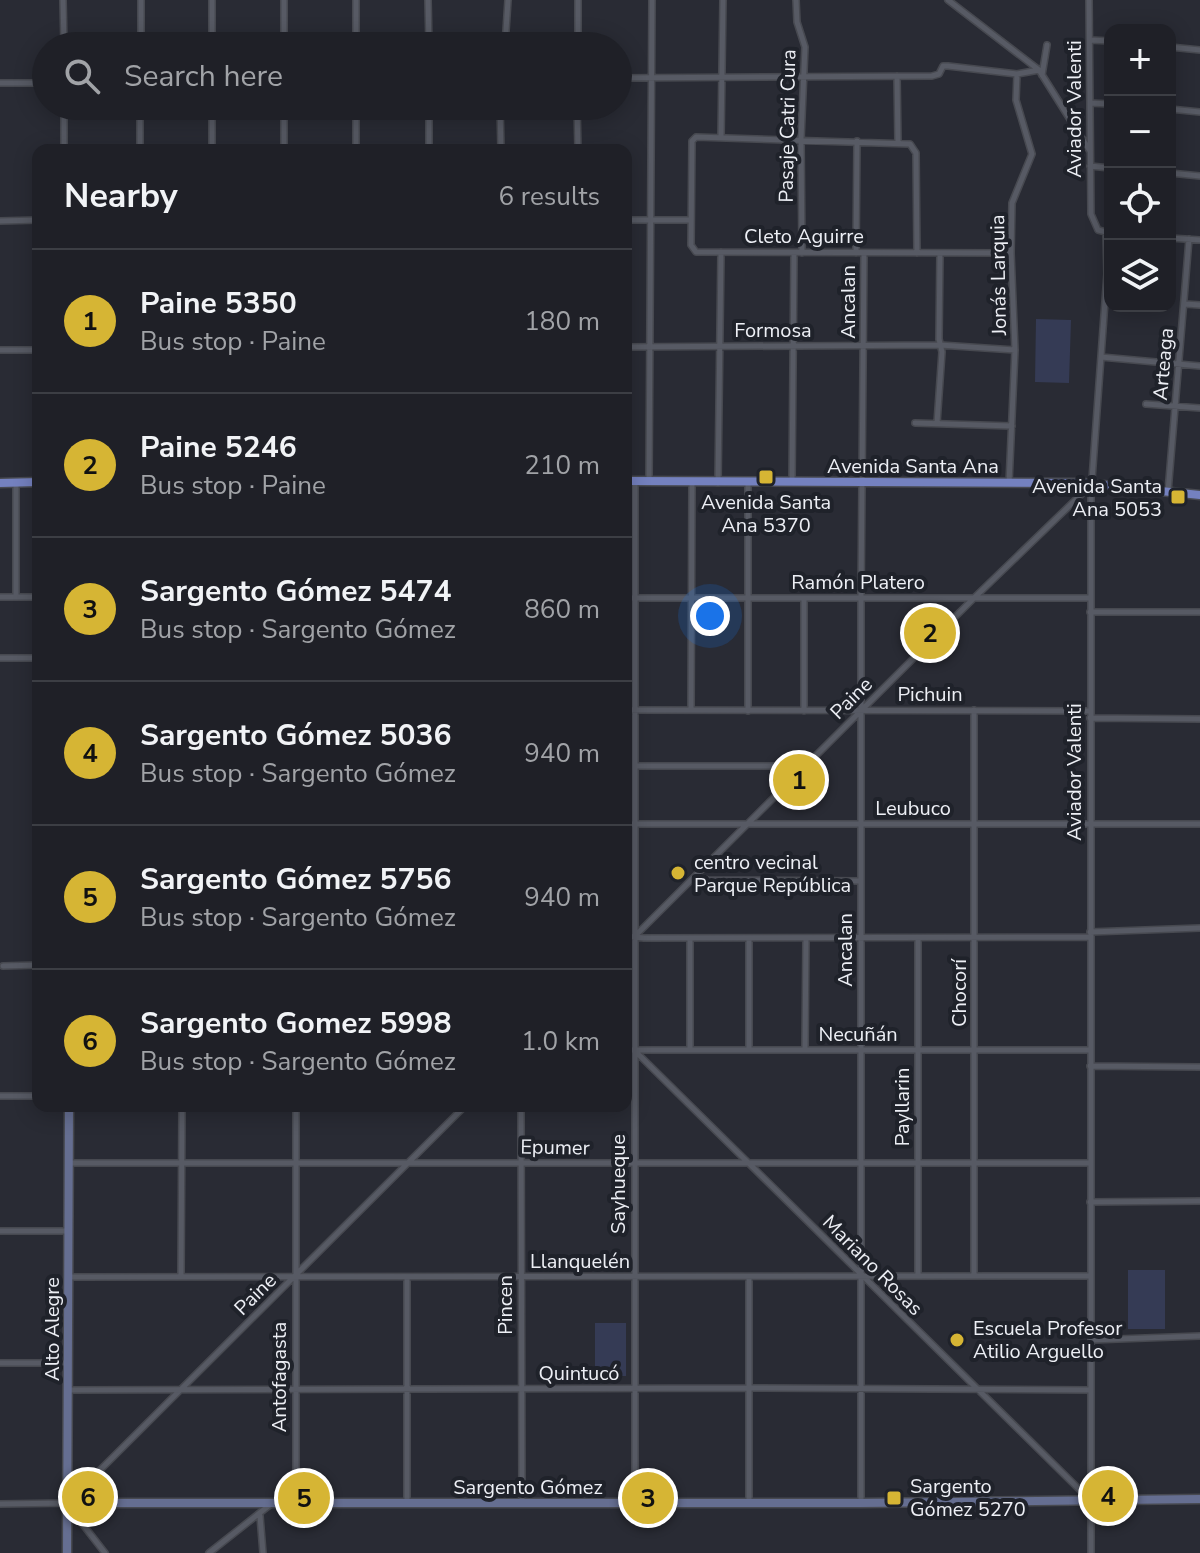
<!DOCTYPE html>
<meta charset="utf-8">
<style>
body{margin:0;font-family:"Nunito Sans",sans-serif;background:#2c2d33;color:#f1f3f6}
.controls{position:absolute;right:24px;top:24px;display:grid;overflow:hidden;border-radius:16px;box-shadow:0 4px 20px #0003}
.controls button{width:72px;height:72px;display:grid;place-items:center;padding:0;border:0;border-bottom:2px solid #3c3e44;background:#1f2027;color:#f1f3f6;font:40px sans-serif}
.you{position:absolute;left:710px;top:616px;width:28px;height:28px;margin:-20px;border:6px solid #fff;border-radius:50%;background:#1a73e8;box-shadow:0 0 0 12px #1a73e833}
.badge{display:grid;place-items:center;width:52px;height:52px;border-radius:50%;background:#d6b534;color:#111;font-size:26px;font-weight:700}
.pin{position:absolute;translate:-50% -50%;border:4px solid #fff;box-shadow:0 2px 8px #0006}
.list{margin:0;padding:0;list-style:none}
h2{display:flex;justify-content:space-between;align-items:center;height:104px;margin:0;padding:0 32px;font-size:34px}
h2 small{font-size:26px;font-weight:400;color:#a1a3a7}
.list li{display:grid;grid-template-columns:52px 1fr auto;gap:24px;align-items:center;box-sizing:border-box;height:144px;padding:0 32px;border-top:2px solid #3c3e44}
.list b{display:block;font-size:30px;white-space:nowrap}
.list p{margin:0;font-size:26px;white-space:nowrap;color:#a1a3a7}
.list em{font-size:26px;font-style:normal;color:#a1a3a7}
.icon{flex:none;width:44px;height:44px;fill:none;stroke:currentColor;stroke-width:2;stroke-linecap:round;stroke-linejoin:round}
.map{position:relative;flex:none;width:1200px;height:1553px;overflow:hidden}
.search{position:absolute;background:#1f2027;box-shadow:0 4px 20px #0003;left:32px;top:32px;width:600px;height:88px;display:flex;align-items:center;gap:20px;box-sizing:border-box;padding:0 28px;border-radius:44px;color:#a1a3a7;font-size:30px}
.panel{position:absolute;background:#1f2027;box-shadow:0 4px 20px #0003;left:32px;top:144px;width:600px;height:968px;border-radius:16px}
.map>svg:first-child{display:block}
</style>
<div class="map">
<svg width="1200" height="1553" viewBox="0 0 1200 1553">
<rect width="100%" height="100%" fill="#292b34"/>
<path fill="#353b55" d="M1036,319L1071,320L1069,383L1035,382Z
M626,936H635L634,1050H626Z
M1128,1270H1165V1329H1128Z
M595,1323H626V1376H595Z"/>
<g fill="none" stroke-linecap="round" stroke-linejoin="round">
<defs>
<path id="minor" d="M63,0L64,46
M356,0V46
M428,0L429,46
M796,0L797,22L805,47L801,139L802,253
M948,0L1039,70L1090,151
M1089,0L1091,214L1098,230L1110,233
M1090,40L1110,41
M141,46V0
M212,46V0
M284,46V0
M505,46L508,0
M578,46V0
M1170,47L1200,50
M1042,75L1047,45
M897,76L898,143
M618,78L932,76L939,74L943,66H948L1017,74L1039,70
M0,83H46
M1090,103L1110,104
M64,106V150
M140,106V150
M212,106V150
M429,106V150
M500,106L501,150
M577,106L578,150
M1170,109L1200,112
M721,137L723,0
M284,150V106
M356,150V106
M1090,166L1110,168
M1170,173L1200,176
M626,220H691
M0,221L38,220
M1170,238L1200,240
M856,253L857,141
M917,253L916,153L910,144L696,137L692,141L691,245L696,252L1011,253
M1185,304L1200,305
M626,347L940,345L1015,350
M0,350H38
M1101,357L1200,366
M1146,404L1200,408
M915,423L1012,426
M937,423L942,352L939,339L940,253
M649,481L652,0
M792,481L794,254
M16,483V597
M718,483L721,252
M748,483V711
M1009,483L1015,350L1011,253L1012,203L1032,154L1016,100L1017,74
M1168,492L1189,239
M0,597H38
M626,598H1090
M804,598V711
M1090,612H1200
M0,658H38
M626,710L1090,711
M691,710L692,483
M974,710V1276
M1090,718L1200,719
M635,766H789L801,770
M626,824H1200
M697,876L708,880L861,881
M1090,932L1200,928
M636,935L975,597L1092,484
M626,936L644,938L1091,937
M690,938V1050
M3,966L38,965
M626,1050H1089
M634,1050L1090,1500
M749,1050V938
M805,1050L806,938
M1090,1066L1200,1067
M0,1096H38
M296,1106V1503
M359,1106L465,1107
M521,1106L522,1504
M69,1163H1089
M1090,1202L1200,1201
M0,1231H67
M918,1275V938
M181,1276L182,1106
M69,1277L1091,1276
M407,1277V1504
M1091,1340L1200,1336
M0,1363H67
M68,1390L750,1388L1091,1390
M861,1502V597L864,253
M67,1503L465,1106
M635,1503V482
M749,1503V1277
M0,1504L67,1503
M67,1504L105,1553
M260,1516L263,1553
M209,1553L271,1504
M1091,1553V493L1107,274L1106,233"/>
<path id="secondary" d="M67,1503H861L1200,1499
M67,1553L69,1106"/>
<path id="primary" d="M626,481L1083,483L1200,495
M0,483L38,482"/>
</defs>
<use href="#minor" stroke="#474950" stroke-width="8"/>
<use href="#secondary" stroke="#474950" stroke-width="11"/>
<use href="#primary" stroke="#474950" stroke-width="11"/>
<use href="#minor" stroke="#575a64" stroke-width="5"/>
<use href="#secondary" stroke="#656e91" stroke-width="8"/>
<use href="#primary" stroke="#7481bf" stroke-width="8"/>
</g>
<g fill="#d6b534" stroke="#1f222a" stroke-width="3">
<rect x="758" y="469" width="16" height="16" rx="4"/>
<rect x="1170" y="489" width="16" height="16" rx="4"/>
<circle cx="678" cy="873" r="8"/>
<circle cx="957" cy="1340" r="8"/>
<rect x="886" y="1490" width="16" height="16" rx="4"/>
</g>
<g text-anchor="middle" stroke-width="8" stroke-linejoin="round" paint-order="stroke">
<g font-size="20" fill="#edeff5" stroke="#1f222a">
<text transform="translate(1074 109) rotate(-90)" y="7">Aviador Valenti</text>
<text transform="translate(787 126) rotate(-89)" y="7">Pasaje Catri Cura</text>
<text x="804" y="243">Cleto Aguirre</text>
<text transform="translate(998 275) rotate(-91)" y="7">Jonás Larquia</text>
<text transform="translate(848 302) rotate(-90)" y="7">Ancalan</text>
<text x="773" y="337">Formosa</text>
<text transform="translate(1163 364) rotate(-85)" y="7">Arteaga</text>
<text x="913" y="473">Avenida Santa Ana</text>
<text x="858" y="589">Ramón Platero</text>
<text x="930" y="701">Pichuin</text>
<text transform="translate(851 698) rotate(-45)" y="7">Paine</text>
<text transform="translate(1074 772) rotate(-90)" y="7">Aviador Valenti</text>
<text x="913" y="815">Leubuco</text>
<text transform="translate(845 950) rotate(-90)" y="7">Ancalan</text>
<text transform="translate(959 993) rotate(-90)" y="7">Chocorí</text>
<text x="858" y="1041">Necuñán</text>
<text transform="translate(902 1107) rotate(-90)" y="7">Payllarin</text>
<text transform="translate(555 1147) rotate(1)" y="7">Epumer</text>
<text transform="translate(618 1184) rotate(-90)" y="7">Sayhueque</text>
<text x="580" y="1268">Llanquelén</text>
<text transform="translate(873 1265) rotate(45)" y="7">Mariano Rosas</text>
<text transform="translate(255 1294) rotate(-45)" y="7">Paine</text>
<text transform="translate(505 1305) rotate(-90)" y="7">Pincen</text>
<text transform="translate(52 1329) rotate(-90)" y="7">Alto Alegre</text>
<text x="579" y="1380">Quintucó</text>
<text transform="translate(279 1377) rotate(-90)" y="7">Antofagasta</text>
<text x="528" y="1494">Sargento Gómez</text>
</g>
<g font-size="20" fill="#edeff5" stroke="#1f222a" text-anchor="start">
<text x="1162" y="493" text-anchor="end">Avenida Santa<tspan x="1162" dy="23">Ana 5053</tspan></text>
<text x="766" y="509" text-anchor="middle">Avenida Santa<tspan x="766" dy="23">Ana 5370</tspan></text>
<text x="694" y="869">centro vecinal<tspan x="694" dy="23">Parque República</tspan></text>
<text x="973" y="1335">Escuela Profesor<tspan x="973" dy="23">Atilio Arguello</tspan></text>
<text x="910" y="1493">Sargento<tspan x="910" dy="23">Gómez 5270</tspan></text>
</g>
</g>
</svg>
<div class="controls">
<button>+</button>
<button>−</button>
<button><svg class="icon" aria-label="locate" viewBox="0 0 24 24"><circle cx="12" cy="12" r="6"/><path d="M12 2v4M12 18v4M2 12h4M18 12h4"/></svg></button>
<button><svg class="icon" aria-label="layers" viewBox="0 0 24 24"><path d="M12 4l9 5-9 5-9-5zM3 14l9 5 9-5"/></svg></button>
</div>
<div class="you"></div>
<div class="pin badge" style="left:799px;top:780px">1</div>
<div class="pin badge" style="left:930px;top:633px">2</div>
<div class="pin badge" style="left:648px;top:1498px">3</div>
<div class="pin badge" style="left:1108px;top:1496px">4</div>
<div class="pin badge" style="left:304px;top:1498px">5</div>
<div class="pin badge" style="left:88px;top:1497px">6</div>
<div class="search"><svg class="icon" aria-label="search" viewBox="0 0 24 24"><circle cx="10" cy="10" r="6"/><path d="M15 15l6 6"/></svg>Search here</div>
<section class="panel">
<h2>Nearby<small>6 results</small></h2>
<ul class="list">
<li><span class="badge">1</span><div><b>Paine 5350</b><p>Bus stop · Paine</p></div><em>180 m</em></li>
<li><span class="badge">2</span><div><b>Paine 5246</b><p>Bus stop · Paine</p></div><em>210 m</em></li>
<li><span class="badge">3</span><div><b>Sargento Gómez 5474</b><p>Bus stop · Sargento Gómez</p></div><em>860 m</em></li>
<li><span class="badge">4</span><div><b>Sargento Gómez 5036</b><p>Bus stop · Sargento Gómez</p></div><em>940 m</em></li>
<li><span class="badge">5</span><div><b>Sargento Gómez 5756</b><p>Bus stop · Sargento Gómez</p></div><em>940 m</em></li>
<li><span class="badge">6</span><div><b>Sargento Gomez 5998</b><p>Bus stop · Sargento Gómez</p></div><em>1.0 km</em></li>
</ul>
</section>
</div>
